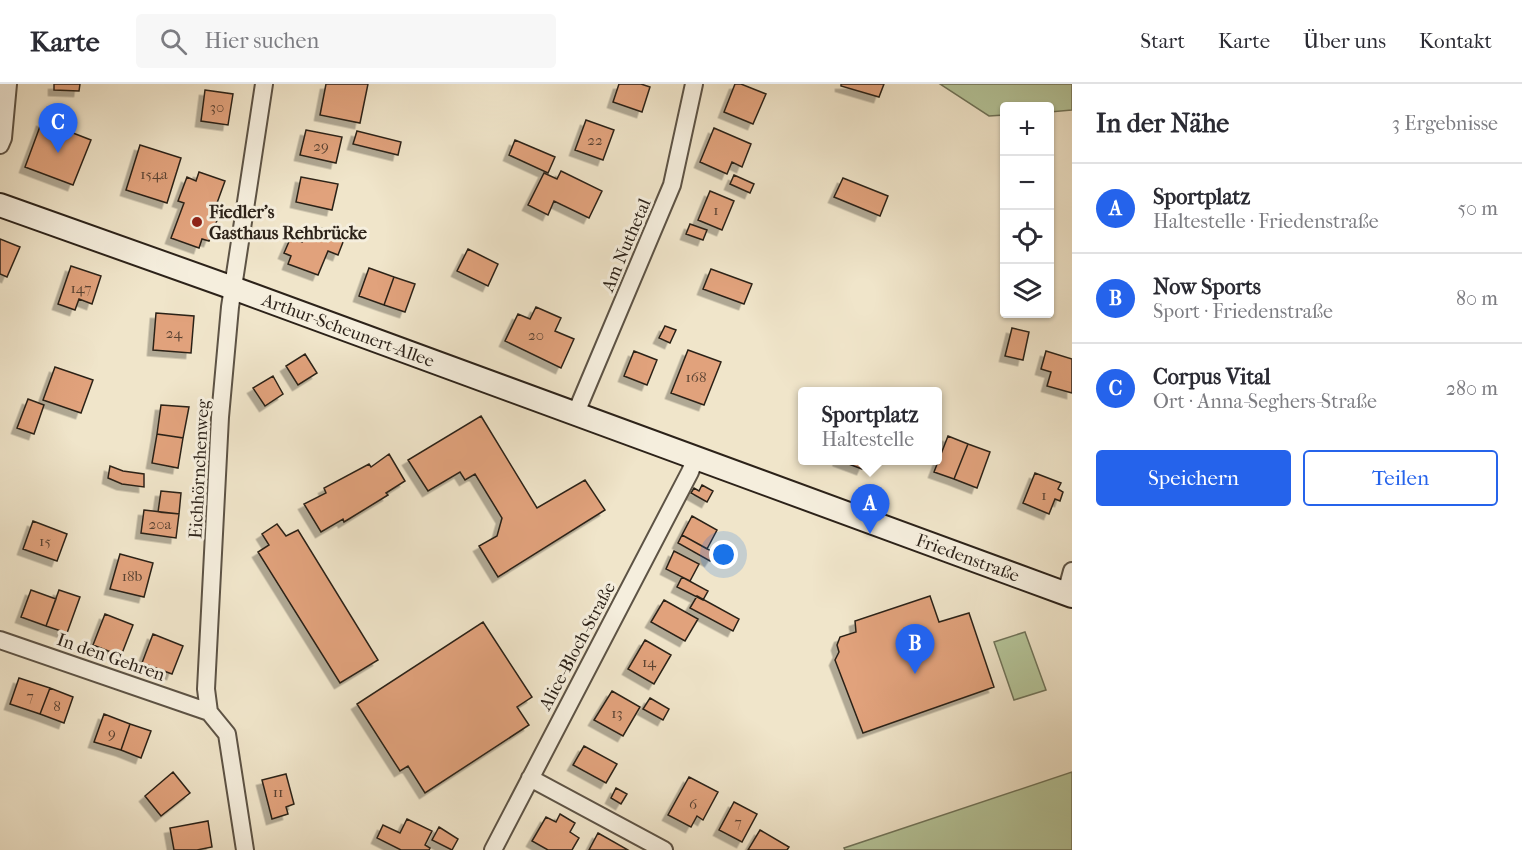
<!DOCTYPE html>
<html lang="de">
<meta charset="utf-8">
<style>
body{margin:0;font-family:"IM FELL French Canon",serif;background:#f7f7f7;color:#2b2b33}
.controls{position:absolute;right:18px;top:18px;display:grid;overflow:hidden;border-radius:6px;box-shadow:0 2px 4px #0004}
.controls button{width:54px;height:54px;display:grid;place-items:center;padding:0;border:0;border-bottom:2px solid #e1e1e2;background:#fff;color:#2b2b33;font:30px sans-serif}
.you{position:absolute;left:724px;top:471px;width:21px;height:21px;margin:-15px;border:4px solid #fff;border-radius:50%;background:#1a73e8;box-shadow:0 0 0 9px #1a73e833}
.badge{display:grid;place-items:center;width:39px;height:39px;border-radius:50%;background:#2563eb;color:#fff;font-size:20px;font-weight:700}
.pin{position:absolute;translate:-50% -50px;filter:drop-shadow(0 2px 3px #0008)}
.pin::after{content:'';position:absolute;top:32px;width:21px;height:18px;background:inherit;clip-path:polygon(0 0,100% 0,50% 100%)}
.popup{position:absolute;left:798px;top:303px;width:144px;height:78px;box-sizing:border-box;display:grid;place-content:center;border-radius:6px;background:#fff;filter:drop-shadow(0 2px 4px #0005);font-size:20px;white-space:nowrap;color:#7c7c81}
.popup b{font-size:22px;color:#2b2b33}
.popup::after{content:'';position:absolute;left:50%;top:100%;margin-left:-12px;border:12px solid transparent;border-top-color:#fff}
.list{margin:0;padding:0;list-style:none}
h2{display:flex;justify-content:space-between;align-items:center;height:78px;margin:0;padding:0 24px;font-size:26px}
h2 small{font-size:20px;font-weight:400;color:#7c7c81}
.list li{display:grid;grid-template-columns:39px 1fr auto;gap:18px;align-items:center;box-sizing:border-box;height:90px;padding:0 24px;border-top:2px solid #e1e1e2}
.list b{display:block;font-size:22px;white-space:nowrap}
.list p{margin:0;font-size:20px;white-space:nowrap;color:#7c7c81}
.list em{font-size:20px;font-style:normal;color:#7c7c81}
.actions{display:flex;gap:12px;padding:18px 24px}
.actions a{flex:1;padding:14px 0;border:2px solid #2563eb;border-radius:6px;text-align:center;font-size:21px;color:#2563eb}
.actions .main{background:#2563eb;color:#fff}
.icon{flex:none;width:33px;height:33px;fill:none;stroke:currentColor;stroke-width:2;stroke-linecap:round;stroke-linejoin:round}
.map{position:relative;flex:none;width:1072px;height:766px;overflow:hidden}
header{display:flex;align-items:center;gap:36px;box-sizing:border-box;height:84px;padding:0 30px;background:#fff;border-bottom:2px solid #e1e1e2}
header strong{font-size:28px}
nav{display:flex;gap:33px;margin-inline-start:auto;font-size:21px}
.search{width:420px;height:54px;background:#f7f7f7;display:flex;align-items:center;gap:15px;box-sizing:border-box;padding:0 21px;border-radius:6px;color:#7c7c81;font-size:22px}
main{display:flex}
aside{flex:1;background:#fff}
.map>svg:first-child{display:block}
</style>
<header>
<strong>Karte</strong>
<div class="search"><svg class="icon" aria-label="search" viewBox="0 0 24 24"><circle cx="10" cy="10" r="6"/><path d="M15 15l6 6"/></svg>Hier suchen</div>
<nav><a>Start</a><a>Karte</a><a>Über uns</a><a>Kontakt</a></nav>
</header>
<main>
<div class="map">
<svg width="1072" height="766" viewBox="0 0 1072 766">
<defs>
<filter id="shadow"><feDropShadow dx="-5.5" dy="5.5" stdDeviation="0" flood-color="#0004"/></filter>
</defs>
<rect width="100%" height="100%" fill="#f0e5ca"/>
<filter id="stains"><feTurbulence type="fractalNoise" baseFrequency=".00333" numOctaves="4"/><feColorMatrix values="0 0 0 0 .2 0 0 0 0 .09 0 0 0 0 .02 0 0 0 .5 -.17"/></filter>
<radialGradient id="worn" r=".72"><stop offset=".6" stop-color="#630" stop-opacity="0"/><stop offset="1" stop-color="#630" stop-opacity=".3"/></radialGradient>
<path fill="#b5c59a" stroke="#70745a" stroke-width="1.5" d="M940,0H1072V26L1050,28V22H1004V31L989,32Z
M1025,548L1046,606L1014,616L994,558Z
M1072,688V766H845L844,764Z"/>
<path fill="#e1a27c" stroke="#2c2219" stroke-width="1.5" filter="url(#shadow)" d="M54,0H80L79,7L54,6Z
M326,0H368L360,39L320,31Z
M619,0H641L650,3L642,28L613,18Z
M735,0H741L766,10L753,40L724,28Z
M841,0H884L879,13L841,2Z
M205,6L233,10L228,41L201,37Z
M586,36L614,46L603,76L575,66Z
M42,37L91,56L73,101L25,83Z
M714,44L751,60L742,83L732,78L727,90L700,78Z
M306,46L342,53L336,79L300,71Z
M357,47L401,58L398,71L353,60Z
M515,56L555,73L548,89L509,71Z
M140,61L181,74L167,119L126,106Z
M561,87L602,107L589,134L554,117L548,131L528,121L544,89L557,95Z
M199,88L225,97L217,119L223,121L209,157L202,155L199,164L171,154L184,119L178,117L187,93L196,97Z
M734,91L754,100L750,109L730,100Z
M301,93L338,100L332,126L296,118Z
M843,94L888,112L880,132L834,113Z
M710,107L734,117L722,146L698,136Z
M690,140L707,146L703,156L686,150Z
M318,143L345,153L338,171L328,167L318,191L288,180L291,172L284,169L291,153L302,158L305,149L314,152Z
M0,155L20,163L7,193L0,190Z
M468,165L498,180L488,202L457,187Z
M71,182L101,192L92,220L79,215L75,226L58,220Z
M369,184L394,193L384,221L359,212Z
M711,185L752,200L744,220L703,205Z
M394,193L415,200L405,228L384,221Z
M536,223L561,234L555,247L574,255L561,284L505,257L518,230L530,235Z
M156,229L194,232L191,269L153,266Z
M665,242L676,246L670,259L659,254Z
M1012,244L1029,248L1023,276L1005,272Z
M688,266L721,278L704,321L671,309Z
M634,267L657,276L647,301L624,292Z
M1046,267L1072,275V309L1047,302L1051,288L1041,285Z
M305,270L317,289L298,301L286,282Z
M55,283L93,296L81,329L43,316Z
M273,292L283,310L265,322L253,304Z
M28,315L44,321L34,350L17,344Z
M161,321L189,323L183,354L157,350Z
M481,332L537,424L585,396L605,426L498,493L479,462L497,452L502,434L475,390L465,396L460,388L428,407L408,376Z
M157,350L183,354L178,384L152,379Z
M948,352L968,360L954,395L934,388Z
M968,360L990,368L977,404L954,395Z
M389,370L405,397L386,409L388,411L344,438L343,435L321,448L304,420L326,409L324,404L369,380L371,383Z
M838,376H866L862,385Z
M110,382L123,387L144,390V403L122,400L108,394Z
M1035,389L1061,399L1058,405L1063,408L1060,417L1055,415L1049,430L1023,419Z
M702,401L713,407L707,418L691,409L694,404L699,407Z
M161,407L181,409L179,430L158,428Z
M144,426L179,430L176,454L141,449Z
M692,432L717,446L707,465L682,451Z
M33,437L67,450L57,477L23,465Z
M277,440L286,452L298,446L378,576L340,599L258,468L269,461L262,450Z
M682,451L715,469L710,477L678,459Z
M674,467L699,480L690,497L666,485Z
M120,470L153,479L144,513L110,505Z
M682,493L708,507L703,516L677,503Z
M31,506L56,515L46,542L21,533Z
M59,506L80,513L67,549L46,542Z
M697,512L739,535L733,547L690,524Z
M930,512L939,538L969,529L994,603L863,649L835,576L839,568L837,561L840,553L856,548L855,537Z
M664,516L698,535L685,557L651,538Z
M105,530L133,541L121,572L93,561Z
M483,538L532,613L517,623L529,641L425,709L408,682L400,687L357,620Z
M153,550L183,562L172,590L142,579Z
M645,556L671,571L654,600L628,585Z
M19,594L50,604L40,630L10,620Z
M50,604L73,613L64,639L40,630Z
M612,607L640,623L623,652L594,636Z
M650,614L669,625L663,636L643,625Z
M104,630L130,640L121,666L94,658Z
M130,640L151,647L141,674L121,666Z
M584,662L617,680L606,699L573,681Z
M173,688L190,709L161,732L145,712Z
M286,690L294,720L286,723L288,730L272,735L262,696Z
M689,693L718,708L703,736L697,732L691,743L668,731Z
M616,704L627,710L621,720L611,714Z
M734,718L757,730L742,758L719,746Z
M560,730L575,739L570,748L579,754L572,766H548L532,757L546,733L556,738Z
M407,735L432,747L425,761L430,764L429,766H401L377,754L383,741L400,749Z
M208,737L212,763L197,766H174L170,744Z
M439,743L458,755L452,766L432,756Z
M760,746L789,763L787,766H748Z
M598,749L628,766H589Z"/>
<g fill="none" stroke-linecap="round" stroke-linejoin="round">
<defs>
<path id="street" d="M0,61L3,54L8,0
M575,331L672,101L694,0
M1066,509L1072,487
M0,556L209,628
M530,694L664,766
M245,766L227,650L209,628L206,605L220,333L230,223L264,0
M493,766L690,388L695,375"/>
<g id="secondary">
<path id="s1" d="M0,121L233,204L1072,512"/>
</g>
</defs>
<use href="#street" stroke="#5d5345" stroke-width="20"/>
<use href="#secondary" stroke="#2c2219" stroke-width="26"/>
<use href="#street" stroke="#f5eedd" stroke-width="16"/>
<use href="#secondary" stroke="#f5eedd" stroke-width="22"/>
</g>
<circle fill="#8f2418" stroke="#f5eedd" stroke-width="2" cx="197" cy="138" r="6"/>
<g text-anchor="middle" stroke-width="6" stroke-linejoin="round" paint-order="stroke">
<g font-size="15" fill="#594232">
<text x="217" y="28">30</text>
<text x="595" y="61">22</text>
<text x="321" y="67">29</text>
<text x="154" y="95">154a</text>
<text x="716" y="131">1</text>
<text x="81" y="209">147</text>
<text x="174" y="254">24</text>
<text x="536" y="256">20</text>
<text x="696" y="298">168</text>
<text x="1044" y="416">1</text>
<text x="160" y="445">20a</text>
<text x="45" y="462">15</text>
<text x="132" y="497">18b</text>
<text x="649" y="583">14</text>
<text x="30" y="617">7</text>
<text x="57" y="627">8</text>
<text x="617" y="634">13</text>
<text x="112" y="654">9</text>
<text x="278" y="713">11</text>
<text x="693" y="725">6</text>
<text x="738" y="743">7</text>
</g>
<g font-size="18" font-weight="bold" fill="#2c2219" stroke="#f5eedd" text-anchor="start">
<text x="209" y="134">Fiedler's<tspan x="209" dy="21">Gasthaus Rehbrücke</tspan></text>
</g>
<g font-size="18" fill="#2c2219" stroke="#f5eedd">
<text transform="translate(626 161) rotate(-67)" y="6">Am Nuthetal</text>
<text dy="6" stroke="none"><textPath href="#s1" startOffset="370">Arthur-Scheunert-Allee</textPath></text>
<text transform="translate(199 385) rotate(-87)" y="6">Eichhörnchenweg</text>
<text dy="6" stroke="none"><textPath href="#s1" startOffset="1030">Friedenstraße</textPath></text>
<text transform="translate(577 562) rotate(-62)" y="6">Alice-Bloch-Straße</text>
<text transform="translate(111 573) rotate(19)" y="6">In den Gehren</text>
</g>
</g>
<rect width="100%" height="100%" filter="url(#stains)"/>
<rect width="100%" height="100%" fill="url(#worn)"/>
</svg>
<div class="controls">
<button>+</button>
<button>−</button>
<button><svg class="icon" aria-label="locate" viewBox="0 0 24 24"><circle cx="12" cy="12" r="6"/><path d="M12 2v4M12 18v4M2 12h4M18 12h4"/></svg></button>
<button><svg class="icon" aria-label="layers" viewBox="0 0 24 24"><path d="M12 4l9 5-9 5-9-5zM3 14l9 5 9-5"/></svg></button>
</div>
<div class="you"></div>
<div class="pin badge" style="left:870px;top:450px">A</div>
<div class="popup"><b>Sportplatz</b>Haltestelle</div>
<div class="pin badge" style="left:915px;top:590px">B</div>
<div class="pin badge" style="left:58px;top:69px">C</div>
</div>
<aside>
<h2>In der Nähe<small>3 Ergebnisse</small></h2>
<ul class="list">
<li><span class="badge">A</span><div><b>Sportplatz</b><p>Haltestelle · Friedenstraße</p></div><em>50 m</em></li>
<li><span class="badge">B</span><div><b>Now Sports</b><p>Sport · Friedenstraße</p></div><em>80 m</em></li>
<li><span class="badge">C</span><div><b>Corpus Vital</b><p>Ort · Anna-Seghers-Straße</p></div><em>280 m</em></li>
</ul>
<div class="actions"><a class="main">Speichern</a><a>Teilen</a></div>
</aside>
</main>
